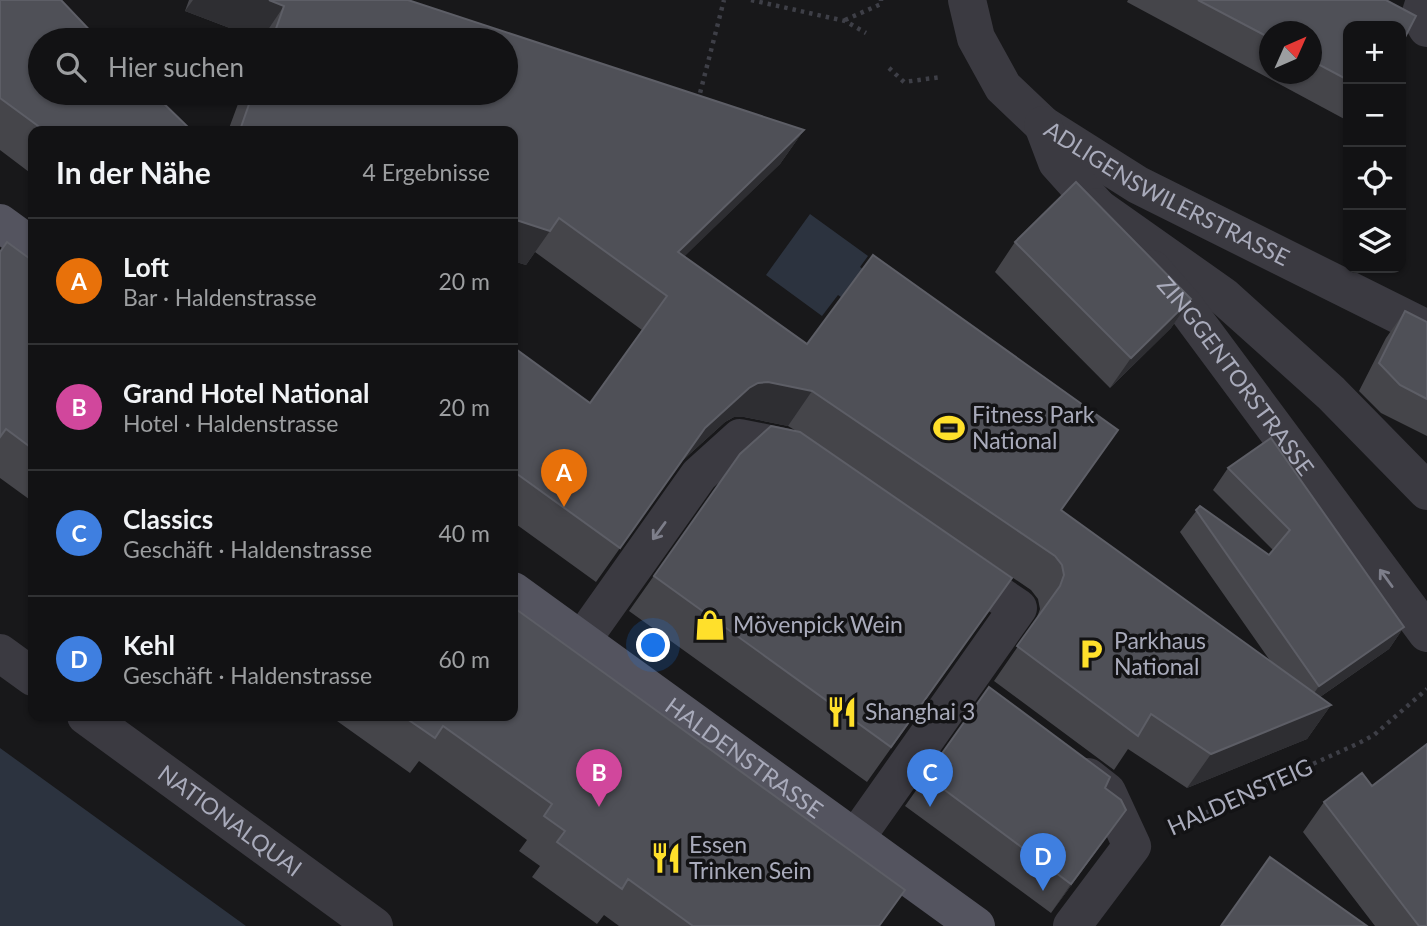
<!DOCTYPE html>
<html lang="de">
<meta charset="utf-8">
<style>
body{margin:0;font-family:Lato,sans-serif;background:#1f2022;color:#f1f3f6}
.controls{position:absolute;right:21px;top:21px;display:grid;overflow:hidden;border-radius:14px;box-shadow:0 2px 5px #0004}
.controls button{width:63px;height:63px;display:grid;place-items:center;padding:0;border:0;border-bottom:2px solid #313234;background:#121214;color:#f1f3f6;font:35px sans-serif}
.compass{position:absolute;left:1259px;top:21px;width:63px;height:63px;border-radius:50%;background:#121214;box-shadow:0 2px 5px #0004;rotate:45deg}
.you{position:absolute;left:654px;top:646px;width:24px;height:24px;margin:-18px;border:5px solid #fff;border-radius:50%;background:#1a73e8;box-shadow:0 0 0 10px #1a73e833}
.badge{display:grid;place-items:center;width:46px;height:46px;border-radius:50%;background:#7c3aed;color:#fff;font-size:23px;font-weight:700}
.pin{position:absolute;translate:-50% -58px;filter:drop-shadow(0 2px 4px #0008)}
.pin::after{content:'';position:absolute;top:37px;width:24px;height:21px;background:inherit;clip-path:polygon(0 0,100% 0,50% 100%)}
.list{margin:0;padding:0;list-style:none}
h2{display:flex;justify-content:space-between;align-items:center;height:91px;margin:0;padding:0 28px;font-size:30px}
h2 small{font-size:23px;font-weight:400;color:#9c9ea0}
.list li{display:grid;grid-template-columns:46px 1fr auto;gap:21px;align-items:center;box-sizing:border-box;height:126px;padding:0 28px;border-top:2px solid #313234}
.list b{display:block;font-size:26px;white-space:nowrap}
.list p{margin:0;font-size:23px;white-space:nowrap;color:#9c9ea0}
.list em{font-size:23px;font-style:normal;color:#9c9ea0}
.icon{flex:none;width:38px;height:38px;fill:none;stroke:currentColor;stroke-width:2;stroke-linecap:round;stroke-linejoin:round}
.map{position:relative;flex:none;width:1427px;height:926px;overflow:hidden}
.search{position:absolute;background:#121214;box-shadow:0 2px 5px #0004;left:28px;top:28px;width:490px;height:77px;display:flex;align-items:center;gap:18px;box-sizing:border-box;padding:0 24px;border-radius:38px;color:#9c9ea0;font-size:26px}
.panel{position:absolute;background:#121214;box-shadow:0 2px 5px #0004;left:28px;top:126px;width:490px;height:595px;border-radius:14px}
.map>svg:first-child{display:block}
</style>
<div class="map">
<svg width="1427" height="926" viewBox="0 0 1427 926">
<rect width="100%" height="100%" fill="#18181a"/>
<path fill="#2c333f" d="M810,214L868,256L860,267L908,302L888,330L838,295L822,316L766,275Z
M0,748L246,926H0Z"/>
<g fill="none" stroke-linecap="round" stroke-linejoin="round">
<path stroke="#3e3f47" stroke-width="4.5" stroke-dasharray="3.5 5" stroke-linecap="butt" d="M751,0L845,21L866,33
M845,20L881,4V0
M889,68L904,82L941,77
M698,101L724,0
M1174,827L1359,743L1374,735L1427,689"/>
<g stroke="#3b3a41" stroke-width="38">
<path id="s1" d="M967,0L976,38L1003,87L1043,125L1138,185L1427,329"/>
<path d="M1425,0L1420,16L1427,28"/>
<path d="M1043,125L1057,162L1110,221"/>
<path d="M1097,207L1223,296L1331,393L1427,491"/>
<path id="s2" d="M1152,269L1186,308L1427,633"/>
<path d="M582,640L699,475L740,438L784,447L802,459"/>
<path d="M0,653L33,677"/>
<path id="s3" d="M86,716L374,926"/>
<path d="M855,839L1018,608L955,565"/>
<path d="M1072,926L1132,846L1107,792L1088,777"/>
</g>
<g stroke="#54545f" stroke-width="38">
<path d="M0,223L33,247"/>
<path id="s4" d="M513,591L976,926"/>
</g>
</g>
<path fill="#45454a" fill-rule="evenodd" d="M0,0L99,40L192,131H33V175L0,150Z
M189,0H408L804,130L780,164L684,256L807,344L873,255L1118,430L1061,510L1271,662L1180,532L1200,506L1269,555L1273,550L1213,490L1228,468L1271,438L1404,627L1389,649L1320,697L1331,705L1307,739L1187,788L1128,749L1114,770L994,681L1036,620L1040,609L1038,599L1031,590L941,529L1012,578L867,782L629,611L740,454L771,426L798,432L788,426L744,417H734L725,422L681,462L596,582L513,522V347L590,403L642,330L535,252L526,265L513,261V131H228L242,93H506V40H261L185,11Z
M1128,0H1386L1348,26V121L1127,2ZM1270,32H1312V74H1270Z
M1015,242L1191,299L1171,328L1110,388L995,272Z
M0,252L33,261V502L0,478Z
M1405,311L1427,322V436L1381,413L1359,391L1386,338Z
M989,687L1105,788V839L1051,913L905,806Z
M330,716H513L880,926H619L604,915L597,924L532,877L540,866L519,851L527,840L419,761L410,773Z
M1372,786L1427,926H1375L1303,832L1324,802Z"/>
<path fill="#2e2e32" d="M193,0H269L284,6L261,40L185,11Z
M804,130L780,164L654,286L678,252Z
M559,218L526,265L513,261V219Z
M1191,299L1171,328L1110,388L1131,358Z
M768,382L812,391L788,426L744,417H734L725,422L681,462L596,582L705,428L749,388L758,383Z
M1404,627L1389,649L1304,708L1319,686Z
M1331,705L1307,739L1187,788L1211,754Z
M1126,810L1105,839L1051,913L1071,884Z"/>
<path fill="#4f5057" stroke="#5d5e66" stroke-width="2" d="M0,0H61L99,40H40V93H153L192,131H45L0,98Z
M269,0H408L804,130L678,252L807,344L873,255L1118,430L1061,510L1331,705L1211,754L1151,714L1138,736L1017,646L1060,586L1064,575L1062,565L1055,556L812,391L768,382L758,383L749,388L705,428L620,548L513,471V347L590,403L667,296L559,218L550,231L513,219V131H245L240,130L253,93H506V40H272L284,6Z
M1198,0H1386L1416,16L1401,45V26H1348V80L1312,61V32H1270V38Z
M1076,182L1191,299L1131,358L1015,242Z
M7,242L33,261V449L6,429L0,437V252Z
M1405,311L1427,322V399L1400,385L1379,363Z
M771,426L800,432L1012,578L891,747L654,576L740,454Z
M1271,438L1404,627L1319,686L1196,510L1200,506L1269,555L1290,530L1228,468Z
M513,607L905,890L879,926H693L628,879L622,889L557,842L565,831L544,816L552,804L443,726L435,738L403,716H513Z
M989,687L1110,777L1105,788L1121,800L1126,810L1071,884L926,776Z
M1427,744V926H1419L1324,802L1362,773L1372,786Z
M1270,857L1367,926H1221Z"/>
<defs><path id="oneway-shaft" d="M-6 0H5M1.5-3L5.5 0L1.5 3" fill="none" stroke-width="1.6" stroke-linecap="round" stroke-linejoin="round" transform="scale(1.75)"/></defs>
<g stroke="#7d7e8a">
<use href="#oneway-shaft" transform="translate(659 531) rotate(126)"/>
<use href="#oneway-shaft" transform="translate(1386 578) rotate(-126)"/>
</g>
<defs>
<symbol id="stadium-bare" viewBox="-9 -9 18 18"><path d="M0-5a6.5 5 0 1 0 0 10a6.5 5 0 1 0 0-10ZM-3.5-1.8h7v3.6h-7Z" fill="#ffe02b" stroke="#131315" stroke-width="2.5" paint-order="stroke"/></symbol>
<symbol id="shop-bare" viewBox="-9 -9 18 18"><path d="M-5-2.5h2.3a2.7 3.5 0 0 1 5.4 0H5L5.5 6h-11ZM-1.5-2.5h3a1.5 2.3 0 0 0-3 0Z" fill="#ffe02b" stroke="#131315" stroke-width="2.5" paint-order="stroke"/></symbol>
<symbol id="parking-bare" viewBox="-9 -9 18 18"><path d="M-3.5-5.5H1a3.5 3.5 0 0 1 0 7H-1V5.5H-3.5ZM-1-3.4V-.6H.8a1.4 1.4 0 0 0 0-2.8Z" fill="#ffe02b" stroke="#131315" stroke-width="2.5" paint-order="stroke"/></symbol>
<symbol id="restaurant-bare" viewBox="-9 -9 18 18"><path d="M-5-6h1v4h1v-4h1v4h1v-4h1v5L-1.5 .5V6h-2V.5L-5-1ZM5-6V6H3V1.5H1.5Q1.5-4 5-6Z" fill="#ffe02b" stroke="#131315" stroke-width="2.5" paint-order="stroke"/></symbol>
</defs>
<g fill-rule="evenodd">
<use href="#stadium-bare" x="927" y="406" width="44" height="44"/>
<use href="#shop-bare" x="688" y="603" width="44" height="44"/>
<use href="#parking-bare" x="1069" y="632" width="44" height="44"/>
<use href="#restaurant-bare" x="820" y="690" width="44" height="44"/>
<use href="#restaurant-bare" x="644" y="836" width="44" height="44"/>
</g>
<g text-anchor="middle" stroke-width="7" stroke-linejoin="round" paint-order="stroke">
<g font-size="23" fill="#a9abbb" stroke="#131315">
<text dy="8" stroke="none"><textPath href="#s1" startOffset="292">ADLIGENSWILERSTRASSE</textPath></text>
<text dy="8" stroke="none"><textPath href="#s2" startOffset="136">ZINGGENTORSTRASSE</textPath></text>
<text dy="8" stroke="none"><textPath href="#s4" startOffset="285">HALDENSTRASSE</textPath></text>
<text transform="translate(1240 797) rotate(-24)" y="8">HALDENSTEIG</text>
<text dy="8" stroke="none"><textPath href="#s3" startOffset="178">NATIONALQUAI</textPath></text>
</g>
<g font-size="23" fill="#a9abbb" stroke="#131315" text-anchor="start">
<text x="972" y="423">Fitness Park<tspan x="972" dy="26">National</tspan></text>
<text x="733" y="633">Mövenpick Wein</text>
<text x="1114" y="649">Parkhaus<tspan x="1114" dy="26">National</tspan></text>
<text x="865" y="720">Shanghai 3</text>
<text x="689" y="853">Essen<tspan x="689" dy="26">Trinken Sein</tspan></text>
</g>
</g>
</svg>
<div class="controls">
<button>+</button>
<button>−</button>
<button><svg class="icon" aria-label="locate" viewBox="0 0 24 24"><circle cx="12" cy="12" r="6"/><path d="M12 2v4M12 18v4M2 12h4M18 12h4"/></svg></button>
<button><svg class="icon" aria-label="layers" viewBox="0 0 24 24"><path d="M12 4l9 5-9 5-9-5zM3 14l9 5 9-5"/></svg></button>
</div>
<svg class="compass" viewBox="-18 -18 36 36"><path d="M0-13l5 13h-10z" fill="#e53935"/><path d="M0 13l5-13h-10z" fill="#9c9ea0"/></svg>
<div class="you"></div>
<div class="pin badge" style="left:564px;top:507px;background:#e8710a">A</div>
<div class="pin badge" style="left:599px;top:807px;background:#d1479c">B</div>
<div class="pin badge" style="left:930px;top:807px;background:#3f7fe0">C</div>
<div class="pin badge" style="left:1043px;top:891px;background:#3f7fe0">D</div>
<div class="search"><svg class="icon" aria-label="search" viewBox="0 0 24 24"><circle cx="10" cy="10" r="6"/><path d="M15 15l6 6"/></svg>Hier suchen</div>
<section class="panel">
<h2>In der Nähe<small>4 Ergebnisse</small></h2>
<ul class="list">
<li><span class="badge" style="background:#e8710a">A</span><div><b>Loft</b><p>Bar · Haldenstrasse</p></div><em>20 m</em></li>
<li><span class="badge" style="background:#d1479c">B</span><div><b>Grand Hotel National</b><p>Hotel · Haldenstrasse</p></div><em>20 m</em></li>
<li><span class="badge" style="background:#3f7fe0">C</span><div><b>Classics</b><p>Geschäft · Haldenstrasse</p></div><em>40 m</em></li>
<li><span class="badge" style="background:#3f7fe0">D</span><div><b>Kehl</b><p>Geschäft · Haldenstrasse</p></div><em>60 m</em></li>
</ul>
</section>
</div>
